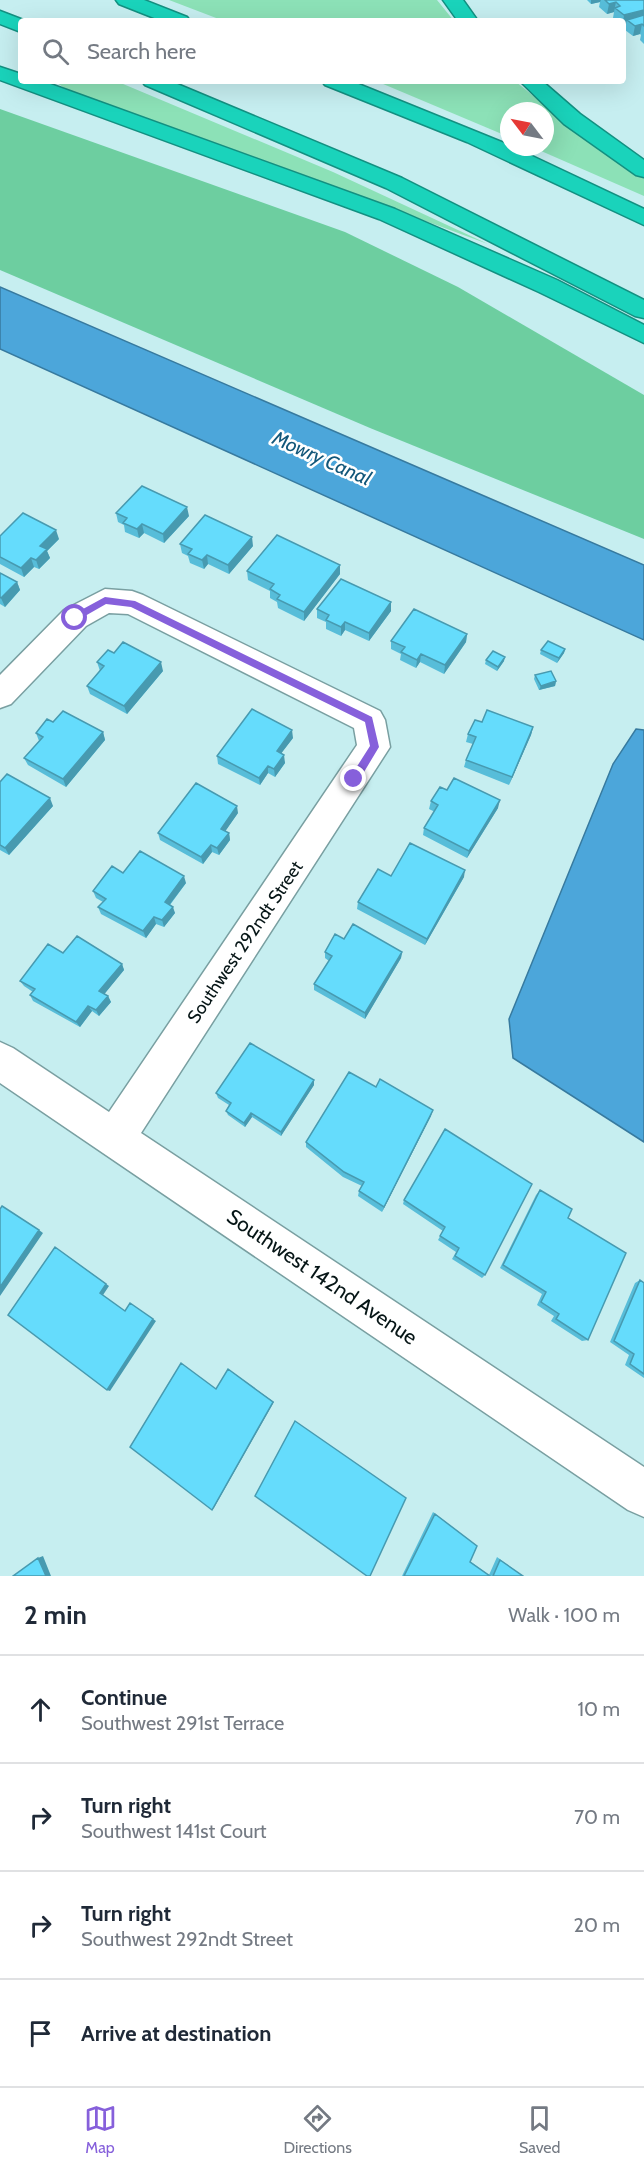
<!DOCTYPE html>
<meta charset="utf-8">
<style>
body{margin:0;font-family:Cabin,sans-serif;background:#f6f6f7;color:#1f2937}
.compass{position:absolute;left:500px;top:102px;width:54px;height:54px;border-radius:50%;background:#fff;box-shadow:0 6px 24px #0002;rotate:302deg}
.stop{position:absolute;width:18px;height:18px;margin:-14px;border:4px solid #8660db;border-radius:50%;background:#fff}
.stop.end{background:#8660db;border-color:#fff;box-shadow:0 2px 6px #0008}
.list{margin:0;padding:0;list-style:none}
h2{display:flex;justify-content:space-between;align-items:center;height:78px;margin:0;padding:0 24px;font-size:26px}
h2 small{font-size:20px;font-weight:400;color:#747a83}
.list li{display:grid;grid-template-columns:39px 1fr auto;gap:18px;align-items:center;box-sizing:border-box;height:108px;padding:0 24px;border-top:2px solid #e0e1e3}
.list b{display:block;font-size:22px;white-space:nowrap}
.list p{margin:0;font-size:20px;white-space:nowrap;color:#747a83}
.list em{font-size:20px;font-style:normal;color:#747a83}
.icon{flex:none;width:33px;height:33px;fill:none;stroke:currentColor;stroke-width:2;stroke-linecap:round;stroke-linejoin:round}
.map{position:relative;flex:none;width:644px;height:1576px;overflow:hidden}
.search{position:absolute;background:#fff;box-shadow:0 6px 24px #0002;left:18px;right:18px;top:18px;height:66px;display:flex;align-items:center;gap:15px;box-sizing:border-box;padding:0 21px;border-radius:6px;color:#747a83;font-size:22px}
.sheet{height:510px;background:#fff}
nav{display:flex;justify-content:space-around;align-items:center;box-sizing:border-box;height:84px;border-top:2px solid #e0e1e3;background:#fff;font-size:16px;color:#747a83}
nav a{display:grid;justify-items:center;gap:3px}
nav .on{color:#8660db}
.map>svg:first-child{display:block}
</style>
<div class="map">
<svg width="644" height="1576" viewBox="0 0 644 1576">
<rect width="100%" height="100%" fill="#c6eef0"/>
<path fill="#8ce1b7" d="M169,0H437L454,21H224Z
M54,81H116L333,172L488,244L66,89Z
M376,81H515L580,134L644,177V196L532,147H545V111H509V137Z"/>
<path fill="#6dcea0" d="M0,109L345,232L458,287L644,395V539L370,428L0,270Z"/>
<path fill="#4ca6da" stroke="#377a9f" stroke-width="1.5" d="M0,287L644,565V640L0,349Z
M636,729L644,730V1142L513,1058L509,1019L613,764Z"/>
<g fill="none" stroke-linecap="round" stroke-linejoin="round">
<defs>
<path id="minor" d="M105,589L132,591L143,595L380,711L385,720L390,747L141,1133L644,1467V1517L628,1510L0,1083V1042L13,1048L109,1112L357,745L354,728L128,614L109,613L86,626L11,704L0,708V675L64,610Z"/>
<path id="highway" d="M116,0H144L187,17L190,21H162L119,4Z
M443,0H463L478,21H458Z
M0,11L26,21H21V32L0,24Z
M0,67L21,74V81H42L395,209L557,280L644,325V343L539,292L379,219L0,80Z
M142,81H170L402,178L644,300V318L635,316L386,188L145,85Z
M322,81H351L509,145V147H513L644,209V225L467,142L325,85Z
M520,81H542L580,114L644,160V177L636,175L564,124Z"/>
</defs>
<use href="#minor" stroke="#799fa1" stroke-width="3"/>
<use href="#highway" stroke="#139081" stroke-width="3"/>
<use href="#minor" fill="#fff" fill-rule="evenodd"/>
<use href="#highway" fill="#1ad3bb" fill-rule="evenodd"/>
</g>
<path fill="#57bdd9" d="M587,0H644V44L640,40L641,35L640,34L633,36L625,30L626,24L623,25V21H617L613,18L614,12L607,14L599,7L600,2L591,4Z
M116,513L189,516L164,543L144,533L139,538L125,532L124,525L118,522Z
M0,536L59,539L47,551L50,558L39,569L34,567L24,577L0,564Z
M180,544L253,546L229,574L208,564L204,569L190,563L188,556L182,553Z
M340,565V574L304,621L278,608L277,602L270,598V591L248,580L247,571Z
M0,573L17,582L20,590L5,607L0,604Z
M391,602V611L369,641L345,630L341,636L326,629V622L317,618V609Z
M467,634L466,642L444,674L420,662L416,668L400,660L401,654L391,649V641Z
M565,649L564,653L557,663L540,654L541,650Z
M486,660L504,661L497,671L485,664Z
M97,662L163,671L127,714L90,694L87,686L100,671Z
M535,675L556,681L555,686L539,690L534,679Z
M53,722L103,732L105,740L66,787L28,765L24,758L39,741L36,733Z
M482,722L533,727L531,735L509,785L464,767L466,760L473,744L466,742L468,734Z
M293,738L281,753L285,763L275,777L268,773L260,785L218,764L217,756Z
M0,782L53,806L9,855L0,850Z
M447,790L498,808L467,858L423,835L424,828L435,812L429,809L431,801Z
M238,813L225,831L229,833L230,840L219,855L212,852L203,864L160,840L158,833Z
M123,873L186,883L170,905L175,913L164,927L156,924L146,938L101,914L98,907L103,902L96,898L93,891Z
M391,876L464,877L425,945L357,909L358,902Z
M344,939L402,952L401,958L365,1019L314,990V984L329,961L325,958V952Z
M63,953L122,964L124,970L104,994L108,996L111,1002L99,1016L92,1011L80,1027L33,1001L30,995L33,992L24,986L20,981Z
M314,1085L281,1136L252,1117L245,1127L228,1115L226,1111L229,1105L218,1098L216,1093Z
M376,1087L431,1116L382,1212L358,1196L359,1191L362,1186L343,1177L306,1147V1142Z
M445,1129L485,1275L482,1278L452,1259L456,1252L438,1240L443,1231L403,1204L404,1200Z
M540,1190L568,1218L588,1340L582,1341L551,1321L554,1316L537,1305L542,1294L500,1268L536,1195Z
M640,1280L644,1283V1378L625,1365L629,1355L610,1342L635,1283Z
M433,1512L477,1546L470,1561L489,1575L497,1557L523,1576H402Z"/>
<path fill="#479ab0" d="M591,0H601L600,2L591,4Z
M616,2L614,12L607,14L609,4Z
M644,10V20H627L626,24L623,25L624,15Z
M642,24L640,34L633,36L635,26Z
M187,507L189,516L164,543L163,534Z
M142,524L144,533L139,538L137,529Z
M56,530L59,539L47,551L50,558L39,569L36,560L40,546Z
M252,537L253,546L229,574L228,565Z
M207,555L208,564L204,569L202,560Z
M31,558L34,567L24,577L21,568Z
M340,565V574L304,621V612Z
M17,582L20,590L5,607L1,598Z
M391,602V611L369,641V633Z
M345,622V630L341,636V627Z
M467,634L466,642L444,674L445,665Z
M565,649L564,653L557,663L559,658Z
M421,654L420,662L416,668L417,660Z
M505,657L504,661L497,671L498,667Z
M161,662L163,671L127,714L124,706Z
M556,681L555,686L539,690L541,686Z
M533,727L531,735L509,785L512,777Z
M292,730L293,738L277,759V751Z
M103,732L105,740L66,787L63,779Z
M284,755L285,763L275,777L274,769Z
M268,766V773L260,785L259,778Z
M50,798L53,806L9,855L5,848Z
M500,800L498,808L467,858L469,851Z
M237,806L238,813L222,836L221,829Z
M229,833L230,840L219,855L217,848Z
M211,845L212,852L203,864L201,857Z
M465,870L464,877L425,945L427,939Z
M184,876L186,883L167,908L165,902Z
M173,907L175,913L164,927L162,920Z
M154,917L156,924L146,938L143,931Z
M402,952L401,958L365,1019V1013Z
M122,964L124,970L102,997L99,991Z
M108,996L111,1002L99,1016L96,1010Z
M88,1006L92,1011L80,1027L76,1022Z
M314,1080V1085L281,1136V1132Z
M433,1110L431,1116L382,1212L384,1207Z
M251,1113L252,1117L245,1127L244,1123Z
M39,1230L43,1233L0,1296V1287Z
M55,1247L109,1286L103,1295L100,1293Z
M130,1303L156,1321L110,1391L107,1390Z
M228,1369L274,1402L214,1508L212,1510Z
M43,1556L51,1576H46L38,1558Z"/>
<path fill="#65dcfc" stroke="#479ab0" stroke-width="1.5" d="M605,0H644V10L624,15L615,8L620,6L616,2L609,4Z
M644,15V26L642,24L635,26L627,20Z
M142,486L187,507L163,534L142,524L137,529L123,523L127,518L116,513Z
M23,513L56,530L40,546L47,549L36,560L31,558L21,568L0,557V536Z
M205,515L252,537L228,565L207,555L202,560L188,554L192,549L180,544Z
M277,535L340,565L304,612L277,599L280,595L270,589L274,584L247,571Z
M0,573L17,582L1,598L0,597Z
M341,579L391,602L369,633L345,622L341,627L326,620L329,615L317,609Z
M414,609L467,634L445,665L421,654L417,660L401,652L405,647L391,641Z
M548,641L565,649L559,658L541,650Z
M123,642L161,662L124,706L87,686L104,666L97,662L108,650L114,653Z
M493,651L505,657L498,667L486,660Z
M551,671L556,681L541,686L535,675Z
M252,709L292,730L277,751L284,755L274,769L268,766L259,778L217,756Z
M487,710L533,727L512,777L466,760L476,737L468,734L475,720L482,722Z
M63,711L103,732L63,779L24,758L43,737L36,733L47,719L53,722Z
M7,774L50,798L5,848L0,845V782Z
M454,778L500,800L469,851L424,828L438,805L431,801L440,787L447,790Z
M196,783L237,806L221,829L229,833L217,848L211,845L201,857L158,833Z
M410,843L465,870L427,939L358,902L378,869L391,876Z
M140,851L184,876L165,902L173,907L162,920L154,917L143,931L98,907L106,899L93,891L112,866L123,873Z
M353,924L402,952L365,1013L314,984L332,956L325,952L335,934L344,939Z
M77,936L122,964L99,991L108,996L96,1010L88,1006L76,1022L30,995L35,989L20,981L48,944L63,953Z
M250,1043L314,1080L281,1132L251,1113L244,1123L226,1111L231,1103L216,1093Z
M349,1072L376,1087L380,1079L433,1110L384,1207L359,1191L364,1182L344,1172L306,1142Z
M445,1129L532,1184L485,1275L455,1256L459,1248L440,1236L445,1227L404,1200Z
M540,1190L572,1209L568,1218L626,1253L588,1340L556,1319L559,1314L541,1302L546,1292L503,1265Z
M2,1206L39,1230L0,1287V1209Z
M55,1247L106,1284L100,1293L125,1311L130,1303L153,1319L107,1390L8,1315Z
M640,1280L644,1283V1374L630,1364L634,1354L614,1341Z
M181,1363L216,1389L228,1369L273,1402L212,1510L130,1447Z
M295,1421L406,1498L370,1576H367L255,1496Z
M435,1514L477,1546L470,1562L490,1576H404Z
M38,1558L46,1576H13Z
M500,1560L523,1576H493Z"/>
<path fill="#8660db" d="M105,597L135,601L372,717L379,747L358,782L354,783L349,779L370,746L365,722L131,607L106,604L78,620H72V615Z"/>
<g text-anchor="middle" stroke-width="5" stroke-linejoin="round" paint-order="stroke">
<g font-size="18" fill="#061516" stroke="#fff">
<text transform="translate(245 942) rotate(-56)" y="6">Southwest 292ndt Street</text>
</g>
<g font-size="20" font-style="italic" fill="#12577a" stroke="#fff">
<text transform="translate(322 458) rotate(24)" y="7">Mowry Canal</text>
</g>
<g font-size="21" fill="#061516" stroke="#fff">
<text transform="translate(322 1277) rotate(34)" y="7">Southwest 142nd Avenue</text>
</g>
</g>
</svg>
<svg class="compass" viewBox="-18 -18 36 36"><path d="M0-13l5 13h-10z" fill="#e53935"/><path d="M0 13l5-13h-10z" fill="#747a83"/></svg>
<div class="stop" style="left:75px;top:618px"></div>
<div class="stop end" style="left:354px;top:779px"></div>
<div class="search"><svg class="icon" aria-label="search" viewBox="0 0 24 24"><circle cx="10" cy="10" r="6"/><path d="M15 15l6 6"/></svg>Search here</div>
</div>
<section class="sheet">
<h2>2 min<small>Walk · 100 m</small></h2>
<ul class="list">
<li><svg class="icon" aria-label="ahead" viewBox="0 0 24 24"><path d="M12 20V5M6 11l6-6 6 6"/></svg><div><b>Continue</b><p>Southwest 291st Terrace</p></div><em>10 m</em></li>
<li><svg class="icon" aria-label="right" viewBox="0 0 24 24"><path d="M7 20v-9h11M14 6l5 5-5 5"/></svg><div><b>Turn right</b><p>Southwest 141st Court</p></div><em>70 m</em></li>
<li><svg class="icon" aria-label="right" viewBox="0 0 24 24"><path d="M7 20v-9h11M14 6l5 5-5 5"/></svg><div><b>Turn right</b><p>Southwest 292ndt Street</p></div><em>20 m</em></li>
<li><svg class="icon" aria-label="arrive" viewBox="0 0 24 24"><path d="M6 21V4h12l-3 4 3 4H6"/></svg><div><b>Arrive at destination</b></div></li>
</ul>
</section>
<nav>
<a class="on"><svg class="icon" aria-label="map" viewBox="0 0 24 24"><path d="M3 6l6-2 6 2 6-2v14l-6 2-6-2-6 2zM9 4v14M15 6v14"/></svg>Map</a>
<a><svg class="icon" aria-label="directions" viewBox="0 0 24 24"><path d="M12 3l9 9-9 9-9-9zM9 14v-3h6M13 9l2 2-2 2"/></svg>Directions</a>
<a><svg class="icon" aria-label="saved" viewBox="0 0 24 24"><path d="M7 4h10v16l-5-4-5 4z"/></svg>Saved</a>
</nav>
